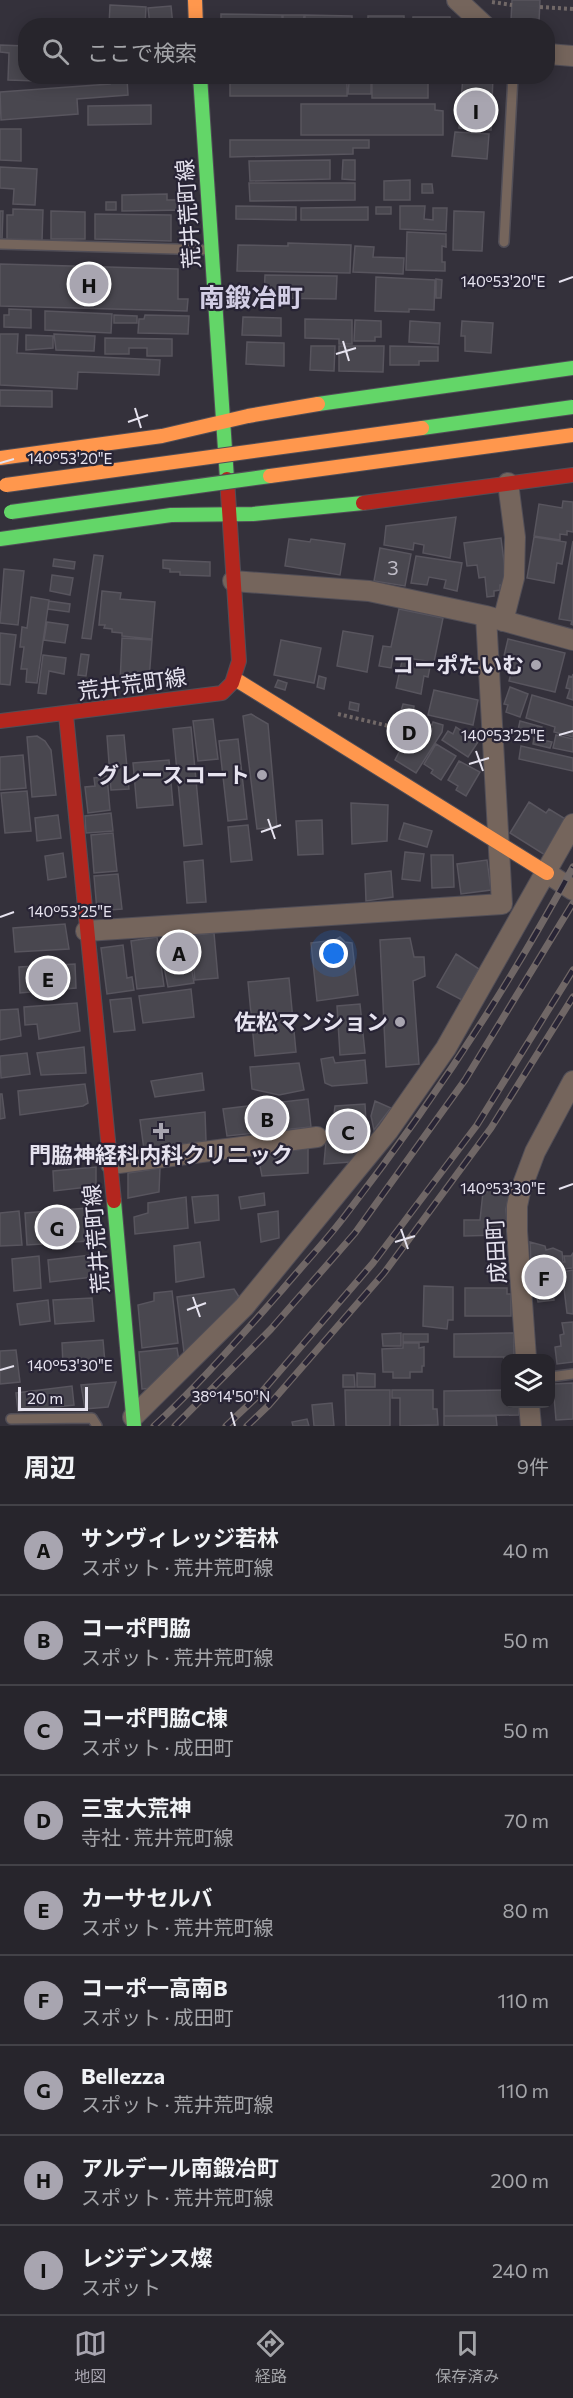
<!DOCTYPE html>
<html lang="ja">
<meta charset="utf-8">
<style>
body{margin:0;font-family:Commissioner,"Noto Sans JP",sans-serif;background:#333138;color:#f1f3f6}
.controls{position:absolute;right:18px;bottom:18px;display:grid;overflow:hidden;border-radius:12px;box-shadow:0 3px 15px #0003}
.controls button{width:54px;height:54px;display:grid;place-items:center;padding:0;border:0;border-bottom:2px solid #434248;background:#27252c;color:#f1f3f6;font:30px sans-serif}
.scale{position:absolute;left:18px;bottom:15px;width:70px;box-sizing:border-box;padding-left:6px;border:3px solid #e6e3ef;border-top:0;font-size:16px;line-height:21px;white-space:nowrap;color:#e6e3ef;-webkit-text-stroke:4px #282435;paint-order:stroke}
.you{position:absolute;left:334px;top:954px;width:21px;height:21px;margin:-15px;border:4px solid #fff;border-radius:50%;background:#1a73e8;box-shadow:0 0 0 9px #1a73e833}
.badge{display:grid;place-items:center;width:39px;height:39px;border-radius:50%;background:#a8a5b0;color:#111;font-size:20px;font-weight:700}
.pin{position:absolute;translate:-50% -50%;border:3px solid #fff;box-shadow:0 2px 6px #0006}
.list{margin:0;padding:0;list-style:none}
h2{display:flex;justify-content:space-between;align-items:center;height:78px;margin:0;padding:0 24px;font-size:26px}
h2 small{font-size:20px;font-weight:400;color:#a4a5a9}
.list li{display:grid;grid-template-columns:39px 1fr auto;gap:18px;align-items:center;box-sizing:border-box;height:90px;padding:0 24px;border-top:2px solid #434248}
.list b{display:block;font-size:22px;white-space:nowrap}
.list p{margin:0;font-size:20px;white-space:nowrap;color:#a4a5a9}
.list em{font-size:20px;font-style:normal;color:#a4a5a9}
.icon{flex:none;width:33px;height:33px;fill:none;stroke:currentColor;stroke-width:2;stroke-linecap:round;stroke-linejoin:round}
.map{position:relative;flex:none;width:573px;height:1426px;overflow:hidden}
.search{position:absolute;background:#27252c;box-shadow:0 3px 15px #0003;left:18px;right:18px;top:18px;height:66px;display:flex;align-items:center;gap:15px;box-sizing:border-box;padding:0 21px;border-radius:24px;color:#a4a5a9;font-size:22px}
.sheet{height:888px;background:#27252c}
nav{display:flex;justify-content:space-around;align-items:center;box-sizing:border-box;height:84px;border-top:2px solid #434248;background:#27252c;font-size:16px;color:#a4a5a9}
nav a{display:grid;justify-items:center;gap:3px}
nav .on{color:#a8a5b0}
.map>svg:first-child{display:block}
</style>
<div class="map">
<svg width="573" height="1426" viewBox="0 0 573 1426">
<rect width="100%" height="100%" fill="#34313b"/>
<path fill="#49474f" stroke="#58555e" stroke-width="1.5" d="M512,0H540L539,22L511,21Z
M110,5L146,7L145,26H109Z
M171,6L173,26H150L148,8Z
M221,14L282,15V26H221Z
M283,15H304L303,26H283Z
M305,15L352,16V26H305Z
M368,16H404V26H368Z
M413,17H450V26H413Z
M0,45L26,46V76H38V81L8,80L9,53L0,52Z
M372,76H445V79H428V98H372Z
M463,76H493L491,130L459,128Z
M127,78L128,95L77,99L78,114L1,120L0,92L110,84L109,79Z
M230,78H347V96H230Z
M371,82V94H348L349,83Z
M301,104H435V110L443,111V135H301Z
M151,105V124L88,125V106Z
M0,129H21V161L0,160Z
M455,132L489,134L487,159L452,156Z
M230,140H369V148H353V154L230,157Z
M330,160V179L250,181L249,161Z
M343,160H355V180L342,179Z
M0,167L37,169L35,205L13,204L14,189L0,188Z
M410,180V200H384V181Z
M249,183H355V200L250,201Z
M422,184H432L433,193H422Z
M167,194V200H185L186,210L122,211V195Z
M106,202H116V210H106Z
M236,206L296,207V220L236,219Z
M400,206H425L424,219L433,220V208H447L446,231L400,229Z
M368,207V220H301V208Z
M376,207H391V214H376Z
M13,209L43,210L42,241H7V215H13Z
M0,211H3L2,240H0Z
M51,211L85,212V239H51Z
M454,211L484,212L482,251L453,250Z
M95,214L171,215V241L95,239Z
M407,232L446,234V247L442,246V262H445V271L406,270Z
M288,243L351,245L350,273L237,271L238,245L288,246Z
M355,246L374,247L373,257L404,258L403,274L353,272Z
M0,264L178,269V299H188L187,311L0,306Z
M265,275L337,276L336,299L264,298Z
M376,277L435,280L434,310L409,309V312L375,311Z
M436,279L442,280L441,298H436Z
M9,309L31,310V328L4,327V315H9Z
M45,311L112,314L111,333L45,330Z
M114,315L137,316V323H114Z
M145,315L189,316L188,334L138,333L139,319H144Z
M243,317L281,318V336L242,335Z
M305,319L352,320V344H339V339L305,338Z
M355,320L381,321V337H375V341H354Z
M410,321L440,323L439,344L409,342Z
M462,321L493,323L491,353L465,351V336H461Z
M0,334H18L17,353L160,360L159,375L78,372L77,389L0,385Z
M54,334L95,336L94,351L56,350Z
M26,335L53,336V348L26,350Z
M105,338L172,339V356H147V348H129V354H105Z
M247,342L284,343V366L246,364Z
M311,346H335L334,371L310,370Z
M339,346H384L383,372L339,371Z
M390,346L438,347V361H419V365H390Z
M0,390L52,391V407L0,406Z
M563,501L573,502V532L567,531V535L560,534V540L534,536L539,504L562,508Z
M456,517L450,558L423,553L424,545L414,543L413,550L384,545L386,526Z
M534,537L566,542L562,564L557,563L554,583L527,578Z
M501,538L507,585H500V590L494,591V596L487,597L485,577L479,578L477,565L467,566L464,543Z
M289,539L310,542L311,539L345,544L340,575L285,566Z
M573,541V625L571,624L572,621L559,619Z
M380,548L411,554L405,586L374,581Z
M94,555L103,556L91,639L82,638Z
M416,556L462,563L457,591L444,588L446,580L429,577L427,585L411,583Z
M54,559L75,562L74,569L53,566Z
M163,560L210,562V576L180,575V572H170V569L163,568Z
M4,569L24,571L18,625L0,623Z
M52,575L73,578L70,595L50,591Z
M102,591L121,593L120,599L155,602L152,639L122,636V633L112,632V629L104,628L105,625H99Z
M31,597L49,600L37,683L26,682L27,669H21L24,647H20L22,627L27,628Z
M49,601L70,604L69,612L48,609Z
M399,609L443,618L434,662L393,656L391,668L379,666L383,646L391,647Z
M47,622L68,625L65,643L44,640Z
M343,631L373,636L367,672L337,666Z
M0,633L16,635L10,685L0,684Z
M122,638L152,640L149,680L120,684Z
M508,639L565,653L555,692L509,681L513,666L507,665L509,658L504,656Z
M281,640L321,648L314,683L274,675Z
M81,654L89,655L86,676L78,675Z
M43,655L66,658L64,674L49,671L46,694L38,693Z
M402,661L430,667L428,677L424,676L421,694L396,688Z
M573,674V700L567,698L570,689L566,688L569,676L572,677Z
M319,676L326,678L324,689L317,687Z
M278,680L287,683L285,690L275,687Z
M510,687L528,694L520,717L506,712L508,705L504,704Z
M434,690L478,700L473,725L428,715Z
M532,695L573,707V737L554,732L555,727L526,718Z
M350,702L359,704L358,711L349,709Z
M403,704L414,706L413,714L401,711Z
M251,714L268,724L277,827L257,829L243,716Z
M404,718L423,723V726L432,729L428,743L421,742L420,745L399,740L400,735L396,734L399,723L403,724Z
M213,719L218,759L198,761L193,721Z
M520,721L542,727L539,736L518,730Z
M433,722L443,725L442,732L416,773L395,760L405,741L420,745L421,742L428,743L432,729L427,727L429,724L432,725Z
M191,727L202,844L184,846L173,729Z
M456,727L478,742L468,757L442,740L448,731L453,734Z
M124,735L129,789L111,790L107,736Z
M556,735L573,739V752L553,748Z
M37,736L45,741L51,750L56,795L32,797L27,737Z
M534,738L552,742L550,748L533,744Z
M238,739L247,819L228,821L219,741Z
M436,744L456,756L441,780L431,773L433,770L424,764Z
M521,746L573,758V771L519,759Z
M23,755L26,788L0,790V757Z
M169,760L173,805L137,808L133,763Z
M459,761L480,772L466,796L456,790L458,786L448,780Z
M107,776L110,810L88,813L85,787L95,786L94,778Z
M27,791L31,831L5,833L1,793Z
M529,802L546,813L549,809L567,820L545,855L510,833Z
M351,803L388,805L387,841L352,844Z
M111,813L113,831L86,833L85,816Z
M58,815L61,838L37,841L35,818Z
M322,820L323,854L298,855L296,821Z
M404,823L432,831L427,847L399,839Z
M248,825L252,860L231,862L228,827Z
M113,833L117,871L94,873L91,835Z
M405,852L424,854L420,881L402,879Z
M63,853L66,877L48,880L45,856Z
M431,855H453L454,887L432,888Z
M203,860L206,902L187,903L184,862Z
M487,860L491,890L461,894L457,864Z
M391,871L393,897L366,901L365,874Z
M118,874L122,909L97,911L94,876Z
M65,924L69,949L15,952L13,928Z
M214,933L218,978L195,980L193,962L196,959L194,935Z
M186,936L194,983L168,987L164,967L172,966L168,939Z
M157,937L164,986L137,989L131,941Z
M340,937L345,942L352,943L358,995L317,1001L311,943L335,940Z
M410,938L414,957H424L425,976L413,981L419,1064L386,1067L380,940Z
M123,945L127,978L132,977L134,990L107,994L101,948Z
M456,954L479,969L462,1000L437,987Z
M75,964L76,988L20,993L19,967Z
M289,978L296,1052L255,1056L248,982Z
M191,989L194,1017L143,1023L139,996Z
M131,998L135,1030L114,1032L110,1000Z
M77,1003L80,1031L39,1039L37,1024L25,1025L24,1007Z
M360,1004L365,1053L340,1055L337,1006Z
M18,1009L21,1036L0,1040V1010Z
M84,1047L86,1073L41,1075L37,1053Z
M27,1053L30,1074L1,1078L0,1056Z
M333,1057L335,1063L365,1060L367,1083L332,1086L325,1083L321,1059Z
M299,1063L304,1090L279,1095L252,1089L250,1067Z
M202,1073L204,1090L155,1097L151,1081Z
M85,1084L88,1103L83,1106L20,1115L18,1091Z
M0,1094H2L5,1118L0,1119Z
M308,1099L311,1127L227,1136L223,1109Z
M375,1101L391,1108L374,1130L371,1116Z
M365,1104L367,1140L351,1162L324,1164L326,1141L333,1123L335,1106Z
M205,1112L206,1141L144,1150L140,1120Z
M308,1148V1173L262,1176L258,1156Z
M96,1167V1186L54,1191L53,1171Z
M160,1168L159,1192L128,1198V1173Z
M503,1183L508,1185L507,1191H510L506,1209L507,1223H500V1235L464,1236V1220H480L483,1192H487L488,1184L502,1187Z
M264,1193L265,1205L241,1209L239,1197Z
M218,1195L219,1220L195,1223L192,1197Z
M186,1197L188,1228L135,1234L134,1217L148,1213V1203Z
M87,1208L89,1241L27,1245L25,1213Z
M19,1211L22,1245L0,1246V1213Z
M278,1211L279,1238L261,1242L258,1214Z
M200,1242L204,1277L176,1282L174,1246Z
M530,1242L545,1246L546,1250L553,1248L562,1252L563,1262H565L564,1256H571L573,1253V1268L551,1270L554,1300L538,1302L534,1285L542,1284V1282H536L535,1271L533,1272L532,1265H541V1262L531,1263Z
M99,1254L102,1276L50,1282L48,1260Z
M39,1256L41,1288L14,1291L12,1259Z
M573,1270V1314L567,1313L562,1272Z
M424,1286L453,1287V1320H448L447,1329L423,1326Z
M465,1288H507V1294H511V1316H465Z
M234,1289L239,1297L189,1353L184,1352L177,1297Z
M172,1291L178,1343L142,1348L138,1305L154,1301V1293Z
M92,1298L94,1321L55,1324L53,1300Z
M48,1300L50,1321L20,1325L17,1304Z
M573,1322V1362L557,1364L555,1347L561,1346L560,1335L564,1334L562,1323Z
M401,1333V1346H383L382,1334Z
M514,1333V1358H506L504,1361V1357H454V1334Z
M403,1334H428V1342H403Z
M103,1340L105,1363L63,1366L62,1343Z
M403,1343H419V1348L424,1347V1366H422V1372H410V1378H393V1372H383L382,1349L403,1348Z
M177,1348L179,1361L154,1388L142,1389L139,1352Z
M16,1350L20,1382L0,1384V1351Z
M357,1373L375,1374V1387H357Z
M343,1375H354L355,1387H343Z
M116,1382L108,1407L85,1409L81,1385Z
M573,1383V1419L556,1420L553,1384Z
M72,1386L74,1405L18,1411L16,1393Z
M345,1390H390V1426H346Z
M392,1390H433V1409H437L438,1425L400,1426V1398H392Z
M506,1390V1404H519V1415L444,1416V1391Z
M332,1403L334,1426H314L312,1405Z
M444,1416H496L497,1426H444Z
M307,1419L309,1426H293L292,1422Z"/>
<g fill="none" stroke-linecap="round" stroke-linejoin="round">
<defs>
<path id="lane" d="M504,242L513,76
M0,244L211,250
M550,1377L573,1374
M11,1419L92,1418L97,1426"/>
<path id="street" d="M457,0L485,26
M548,54L573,56
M233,581L369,591L486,616L573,640
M503,621L514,578L515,537L508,483
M547,873L573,890
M86,931L502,904L486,616
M111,1164L317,1137
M526,1358L517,1231V1206L520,1192L535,1152L573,1081
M529,1404L531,1426
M133,1417L244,1307L388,1131L446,1048L573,824"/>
<path id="fast" d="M200,76L227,479
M318,404L573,368
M0,539L171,515L253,514L363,503
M114,1201L134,1426"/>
<path id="slow" d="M195,0L196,26
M0,458L162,436L248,416L318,404
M235,679L547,873"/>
<path id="jam" d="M363,503L573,475
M66,715L114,1201
M0,721L222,693L232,683L239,661L227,479"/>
</defs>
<use href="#lane" stroke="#514e57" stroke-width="12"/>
<use href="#street" stroke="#514e57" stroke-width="22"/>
<use href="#fast" stroke="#514e57" stroke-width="16"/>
<use href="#slow" stroke="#514e57" stroke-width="16"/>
<use href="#jam" stroke="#514e57" stroke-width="16"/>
<path stroke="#716867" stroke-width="4" stroke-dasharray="3 3" stroke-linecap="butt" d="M492,2L512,5
M540,7L573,9
M338,714L393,727"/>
<use href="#lane" stroke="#75655c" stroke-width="9"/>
<use href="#street" stroke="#75655c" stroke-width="20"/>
<use href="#fast" stroke="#63d668" stroke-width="14"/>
<use href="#slow" stroke="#ff974d" stroke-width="14"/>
<use href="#jam" stroke="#b3261e" stroke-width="14"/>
<defs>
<path id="rail" d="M154,1426C200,1384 241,1336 282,1290C302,1266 325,1242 344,1217C429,1107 507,990 573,867
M175,1426L271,1329L355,1233L465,1080L573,903
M226,1426L260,1394L373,1263L477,1125L573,970
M247,1426L269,1405L384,1273L491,1128L573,997"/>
</defs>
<use href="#rail" stroke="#706766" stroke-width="7"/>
<use href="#rail" stroke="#282435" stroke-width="4.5" stroke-dasharray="14" stroke-linecap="butt"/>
<defs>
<path id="fast-bridge" d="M422,428L573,407
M11,512L270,476"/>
<path id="slow-bridge" d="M270,476L573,435
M6,485L422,428"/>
</defs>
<use href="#fast-bridge" stroke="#514e57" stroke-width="16" stroke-linecap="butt"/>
<use href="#slow-bridge" stroke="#514e57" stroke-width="16" stroke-linecap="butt"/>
<use href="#fast-bridge" stroke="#63d668" stroke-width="14"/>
<use href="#slow-bridge" stroke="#ff974d" stroke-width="14"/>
</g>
<path fill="none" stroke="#e6e3ef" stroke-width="2" d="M559,282L573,277M343,341L349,361M336,354L356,348M135,408L141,428M128,422L148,415M0,463L14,459M559,735L573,731M476,751L483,771M469,764L489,758M268,819L275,839M261,832L281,825M0,917L14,912M559,1189L573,1184M401,1229L408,1249M395,1242L415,1236M193,1297L200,1317M187,1310L206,1303M0,1370L14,1366M231,1412L235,1426"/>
<g fill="#a8a5b0" stroke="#282435" stroke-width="2">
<circle cx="536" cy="665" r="6"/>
<circle cx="262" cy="775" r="6"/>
<circle cx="400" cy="1022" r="6"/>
<path d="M158 1122h6v6h6v6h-6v6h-6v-6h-6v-6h6z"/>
</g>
<g text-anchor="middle" stroke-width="4.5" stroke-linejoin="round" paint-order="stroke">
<g font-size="20" fill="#bfbcc7">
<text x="393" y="575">3</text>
</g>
<g font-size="22" fill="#e6e3ef" stroke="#282435">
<text transform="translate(188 214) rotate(-94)" y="8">荒井荒町線</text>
<text transform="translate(132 684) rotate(-8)" y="8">荒井荒町線</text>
<text transform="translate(96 1239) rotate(-95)" y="8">荒井荒町線</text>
<text transform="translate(496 1251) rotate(-93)" y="8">成田町</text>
</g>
<g font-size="22" font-weight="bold" fill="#e6e3ef" stroke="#282435" text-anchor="end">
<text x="524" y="673">コーポたいむ</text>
<text x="250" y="783">グレースコート</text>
<text x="388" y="1030">佐松マンション</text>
<text x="161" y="1163" text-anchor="middle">門脇神経科内科クリニック</text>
</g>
<g font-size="26" font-weight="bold" fill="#d3cee5" stroke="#282435">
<text x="251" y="307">南鍛冶町</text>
</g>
</g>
<g font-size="15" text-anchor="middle" fill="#e6e3ef" stroke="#282435" stroke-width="4.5" stroke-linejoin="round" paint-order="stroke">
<text x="503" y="287">140°53'20"E</text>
<text x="70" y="464">140°53'20"E</text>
<text x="503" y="741">140°53'25"E</text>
<text x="70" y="917">140°53'25"E</text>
<text x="503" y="1194">140°53'30"E</text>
<text x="70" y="1371">140°53'30"E</text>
<text x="231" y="1402">38°14'50"N</text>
</g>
</svg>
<div class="controls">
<button><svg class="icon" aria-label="layers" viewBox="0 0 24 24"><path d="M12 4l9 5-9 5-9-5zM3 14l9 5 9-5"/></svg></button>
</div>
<div class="scale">20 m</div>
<div class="you"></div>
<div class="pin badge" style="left:179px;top:952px">A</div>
<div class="pin badge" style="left:267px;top:1118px">B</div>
<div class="pin badge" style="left:348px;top:1131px">C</div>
<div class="pin badge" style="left:409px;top:731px">D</div>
<div class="pin badge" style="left:48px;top:978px">E</div>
<div class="pin badge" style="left:544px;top:1277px">F</div>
<div class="pin badge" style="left:57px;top:1227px">G</div>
<div class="pin badge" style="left:89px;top:284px">H</div>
<div class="pin badge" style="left:476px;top:110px">I</div>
<div class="search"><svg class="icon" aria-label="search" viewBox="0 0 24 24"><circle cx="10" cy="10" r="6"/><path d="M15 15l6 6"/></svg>ここで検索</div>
</div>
<section class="sheet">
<h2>周辺<small>9件</small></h2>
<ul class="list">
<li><span class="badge">A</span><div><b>サンヴィレッジ若林</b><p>スポット · 荒井荒町線</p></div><em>40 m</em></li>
<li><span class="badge">B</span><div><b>コーポ門脇</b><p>スポット · 荒井荒町線</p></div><em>50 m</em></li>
<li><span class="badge">C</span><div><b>コーポ門脇C棟</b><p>スポット · 成田町</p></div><em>50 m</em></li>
<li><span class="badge">D</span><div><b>三宝大荒神</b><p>寺社 · 荒井荒町線</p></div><em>70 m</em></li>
<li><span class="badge">E</span><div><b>カーサセルバ</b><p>スポット · 荒井荒町線</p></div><em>80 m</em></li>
<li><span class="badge">F</span><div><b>コーポ一高南B</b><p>スポット · 成田町</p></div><em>110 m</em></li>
<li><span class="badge">G</span><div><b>Bellezza</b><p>スポット · 荒井荒町線</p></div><em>110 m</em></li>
<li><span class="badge">H</span><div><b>アルデール南鍛冶町</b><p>スポット · 荒井荒町線</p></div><em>200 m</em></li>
<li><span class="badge">I</span><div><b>レジデンス燦</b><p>スポット</p></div><em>240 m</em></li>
</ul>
</section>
<nav>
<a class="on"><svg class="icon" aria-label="map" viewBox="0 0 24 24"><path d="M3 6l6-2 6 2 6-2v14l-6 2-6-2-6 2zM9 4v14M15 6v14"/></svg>地図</a>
<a><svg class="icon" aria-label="directions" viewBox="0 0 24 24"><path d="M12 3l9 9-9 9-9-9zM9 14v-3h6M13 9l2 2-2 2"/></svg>経路</a>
<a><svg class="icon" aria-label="saved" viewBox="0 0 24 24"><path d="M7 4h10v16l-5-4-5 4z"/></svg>保存済み</a>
</nav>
